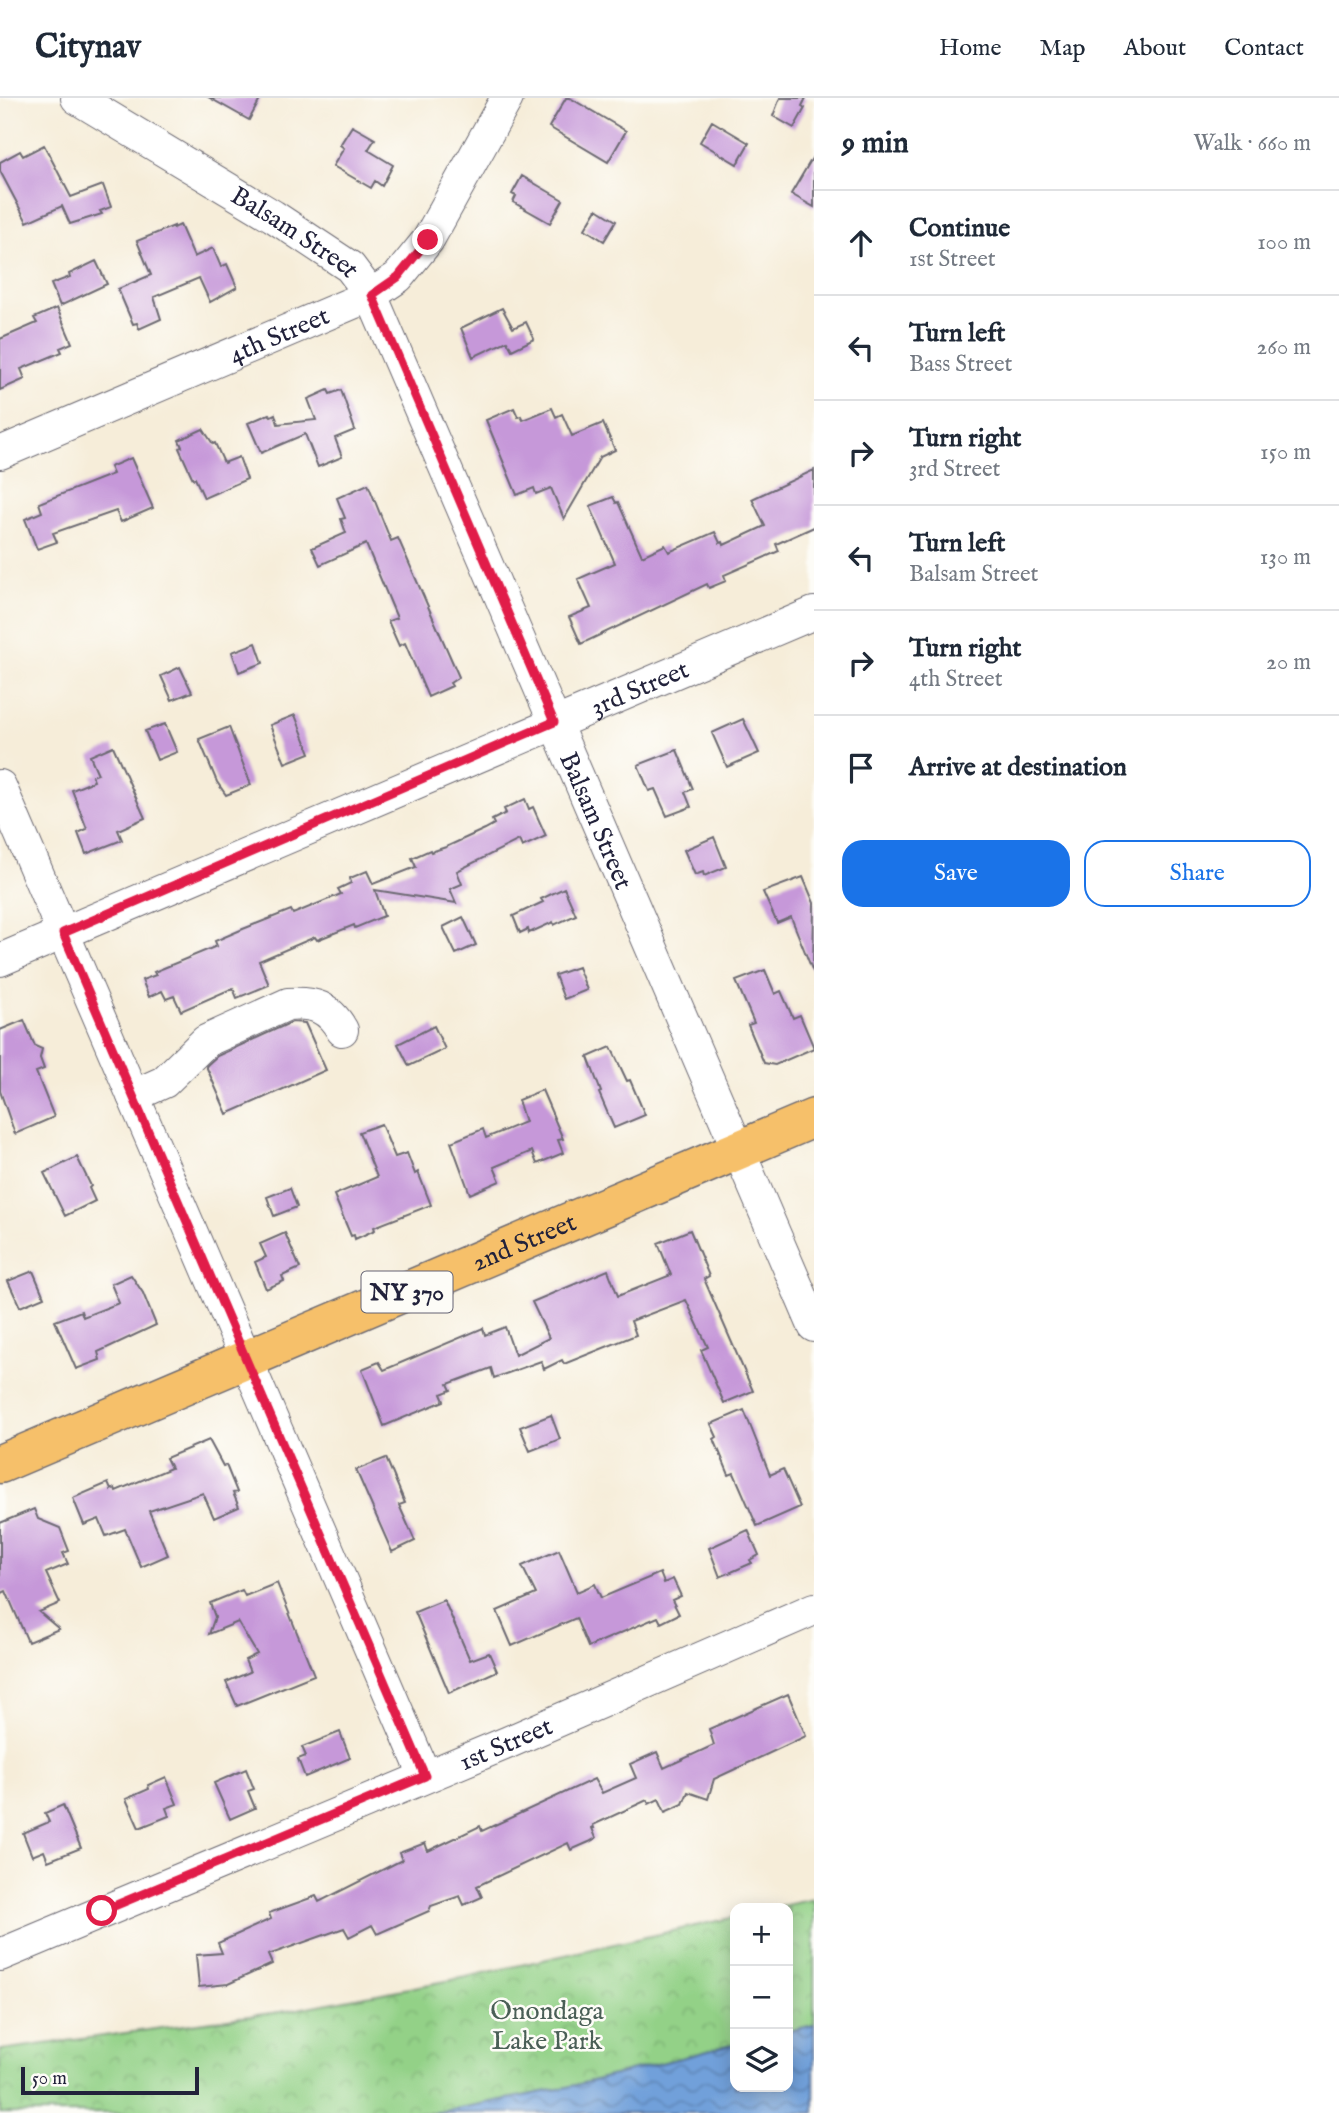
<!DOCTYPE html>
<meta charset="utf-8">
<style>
body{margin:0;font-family:"IM FELL English",serif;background:#f2f2f3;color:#1f2937}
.controls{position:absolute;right:21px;bottom:21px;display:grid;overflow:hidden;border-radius:14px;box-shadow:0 4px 18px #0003}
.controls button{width:63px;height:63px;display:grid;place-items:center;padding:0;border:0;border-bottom:2px solid #e0e1e3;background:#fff;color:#1f2937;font:35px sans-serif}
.scale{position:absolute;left:21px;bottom:18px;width:178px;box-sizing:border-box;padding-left:7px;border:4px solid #22223b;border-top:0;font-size:19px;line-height:24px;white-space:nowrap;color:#22223b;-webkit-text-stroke:5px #fdfcf7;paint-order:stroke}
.stop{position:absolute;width:21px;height:21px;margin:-16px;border:5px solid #e11d48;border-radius:50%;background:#fff}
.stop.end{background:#e11d48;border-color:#fff;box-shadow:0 2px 7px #0008}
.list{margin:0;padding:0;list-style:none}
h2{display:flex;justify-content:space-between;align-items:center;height:91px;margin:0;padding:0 28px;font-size:30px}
h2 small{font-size:23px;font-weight:400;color:#747a83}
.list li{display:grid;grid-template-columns:46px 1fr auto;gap:21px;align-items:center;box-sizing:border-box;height:105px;padding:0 28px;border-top:2px solid #e0e1e3}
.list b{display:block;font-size:26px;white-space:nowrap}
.list p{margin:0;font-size:23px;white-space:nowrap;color:#747a83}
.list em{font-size:23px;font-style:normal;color:#747a83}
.actions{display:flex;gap:14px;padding:21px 28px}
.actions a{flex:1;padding:16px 0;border:2px solid #1a73e8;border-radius:21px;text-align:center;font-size:24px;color:#1a73e8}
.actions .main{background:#1a73e8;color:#fff}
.icon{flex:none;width:38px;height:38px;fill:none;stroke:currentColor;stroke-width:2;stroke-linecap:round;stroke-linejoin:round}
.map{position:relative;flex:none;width:814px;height:2015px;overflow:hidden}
header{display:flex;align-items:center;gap:42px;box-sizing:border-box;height:98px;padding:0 35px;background:#fff;border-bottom:2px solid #e0e1e3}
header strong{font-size:33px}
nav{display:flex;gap:38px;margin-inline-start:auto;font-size:24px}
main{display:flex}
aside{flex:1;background:#fff}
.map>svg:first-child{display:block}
</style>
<header>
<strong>Citynav</strong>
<nav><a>Home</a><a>Map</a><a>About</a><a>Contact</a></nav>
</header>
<main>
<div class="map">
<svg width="814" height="2015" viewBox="0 0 814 2015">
<defs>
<pattern id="park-crowns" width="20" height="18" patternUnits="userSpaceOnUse" patternTransform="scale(1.75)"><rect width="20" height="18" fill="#93d187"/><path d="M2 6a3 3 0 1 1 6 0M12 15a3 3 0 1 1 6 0" fill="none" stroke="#7eb375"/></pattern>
<pattern id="water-waves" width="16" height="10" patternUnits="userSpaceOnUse" patternTransform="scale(1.75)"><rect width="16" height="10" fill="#71a0da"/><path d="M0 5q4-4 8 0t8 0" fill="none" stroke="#5c82b2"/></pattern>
</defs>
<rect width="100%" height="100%" fill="#fdfcf7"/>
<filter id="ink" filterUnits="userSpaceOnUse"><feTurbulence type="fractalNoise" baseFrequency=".0143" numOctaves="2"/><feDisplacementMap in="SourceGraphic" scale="14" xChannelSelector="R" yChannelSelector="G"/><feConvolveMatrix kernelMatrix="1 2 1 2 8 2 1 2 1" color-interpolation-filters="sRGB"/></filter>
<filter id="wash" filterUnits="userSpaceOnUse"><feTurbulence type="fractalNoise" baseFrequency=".00686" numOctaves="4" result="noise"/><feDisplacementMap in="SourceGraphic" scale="28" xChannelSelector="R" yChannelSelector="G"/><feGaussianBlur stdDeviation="1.57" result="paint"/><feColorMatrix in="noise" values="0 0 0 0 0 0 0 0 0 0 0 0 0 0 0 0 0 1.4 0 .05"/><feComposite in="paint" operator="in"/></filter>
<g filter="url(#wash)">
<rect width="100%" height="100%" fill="#f6edd9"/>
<path fill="url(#park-crowns)" stroke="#5a7a61" stroke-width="2" d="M814,1801V1927L788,1933V1810H772Z
M735,1819V1946L564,1990L434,2015H0V1952L287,1913L462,1880Z"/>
<path fill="url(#water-waves)" stroke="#4a618a" stroke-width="2" d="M814,1927V2015H434L564,1990L735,1946V1989H788V1933Z"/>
<g id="blocks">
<path fill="#c698d9" d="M210,0H261L249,22Z
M566,0H570L626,33L608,64L549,29Z
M780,0H806L802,8L805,10L794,30L773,18Z
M712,23L749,45L737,66L700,44Z
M352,28L375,41L368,52L393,67L382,88L375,83L371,90L333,68L344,50L340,47Z
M44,47L71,99L103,87L111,109L100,113L102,116L70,126L62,108L27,124L0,73V64L20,53L23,58Z
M814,57V109L791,96Z
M522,78L563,102L550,125L513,104L516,98L512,96Z
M597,111L616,123L604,143L585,131Z
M180,127L194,159L213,150L221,169L227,166L237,189L210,204L199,180L154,199L161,221L139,231L137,225L133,226L118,191L151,177L137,143L174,128V130Z
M96,163L107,186L60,208L51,186L70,179L69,176Z
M57,210L72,245L60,250L62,254L21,271L25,281L0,292V241L37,225L34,220Z
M502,210L513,230L526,224L534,241L512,252L507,243L473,259L461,230Z
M328,292L330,296L341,292L355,332L335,340L342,359L318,369L305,336L261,355L248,325L269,316L271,318L275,316L278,326L316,322L308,301Z
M514,310L518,319L521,318L523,322L552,310L556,319L562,316L572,338L603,325L615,352L600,359L564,421L551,390L536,396L534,390L517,397L486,322Z
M203,331L213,346L215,345L224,365L239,359L247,381L204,400L195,380L193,381L179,350L182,349L179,342Z
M131,360L153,410L121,424L116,413L53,435L57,444L37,451L25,421L42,414L39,405L113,376L110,369Z
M814,372V429L776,446L779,453L724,477L726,483L709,490L707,486L581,546L569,519L591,510L578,481L615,465L590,408L613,399L616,405L618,404L642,458L665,447L669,454L715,434L720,445L723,444L724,447L765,428L752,401Z
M368,386L391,443L398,440L459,579L450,585L452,588L428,599L405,545L399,548L388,523L397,520L366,446L320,467L312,450L346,435L341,421L345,420L337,400Z
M256,545L263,565L239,574L232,554Z
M180,569L192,594L172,602L161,578Z
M295,617L310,655L285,665L270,627Z
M743,621L759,655L727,669L712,635Z
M165,626L177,654L157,662L145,633Z
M229,629L251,687L226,697L217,684L199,641Z
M113,648L145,720L118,732L122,742L86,756L78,735L87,731L72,692L94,683L92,678L98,676L90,658Z
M677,652L693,691L685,694L691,709L667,718L655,691L649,693L638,667Z
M525,701L529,711L533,709L546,738L522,749L519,742L457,773L462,786L450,791L456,805L375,792L384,818L355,830L354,827L317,842L315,839L259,863L269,887L237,900L233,890L181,913L174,898L166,901L162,893L149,899L142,882L156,877L154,874L217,848L215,843L243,831L291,812L293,816L341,796L338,791L351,785L350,780L367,773L373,786L416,769L412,760L430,752L431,754L446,749L485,731L494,726L492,722L506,715L504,711Z
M714,739L726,769L704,778L703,774L695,777L684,752Z
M803,779L814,805L813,874L791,819L777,825L763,794Z
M564,790L576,817L554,827L553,824L529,835L528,831L520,835L513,818L543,804L541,801Z
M463,819L476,847L456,856L443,829Z
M578,869L587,892L564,901L555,877Z
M765,872L775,896L781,893L793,920L800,917L814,950L775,967L764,965L748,927L754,925L736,883Z
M24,922L35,948L42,951L40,960L44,971L36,974L54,1019L15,1036L0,993V932Z
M292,924L305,925L326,972L227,1016L206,968L217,958Z
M434,928L445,951L409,968L398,946Z
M611,949L627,983L630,982L645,1017L614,1030L599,995L601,994L588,959Z
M542,992L563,1041L558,1042L563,1055L537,1066L532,1053L494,1069L500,1083L470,1096L451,1044L483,1031L486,1040L525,1024L518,1002Z
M381,1026L395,1059L407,1055L415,1076L418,1074L431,1107L374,1129L375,1132L355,1141L354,1137L351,1138L334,1097L377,1079L359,1034Z
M77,1059L91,1088L89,1090L95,1103L65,1118L44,1075Z
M290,1090L297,1109L274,1118L267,1099Z
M690,1132L709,1178L704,1181L753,1293L724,1305L701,1252L708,1249L686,1202L631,1223L636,1237L564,1266L562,1262L544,1271L541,1263L494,1280L491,1270L448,1286L451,1292L441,1296L444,1303L384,1328L362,1271L379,1264L384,1272L483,1230L485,1237L505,1229L515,1257L549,1240L532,1204L608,1172L618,1198L671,1177L658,1145Z
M285,1135L300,1170L282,1178L284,1183L266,1191L255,1164L266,1159L260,1146Z
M33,1173L44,1199L20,1209L8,1183Z
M131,1177L143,1195L156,1227L98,1254L100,1262L76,1271L55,1223L81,1213L83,1219L119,1205L111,1186Z
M744,1312L770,1377L783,1371L800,1409L757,1428L734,1375L729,1377L714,1341L717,1339L711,1326Z
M551,1317L560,1341L530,1353L520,1329Z
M209,1342L223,1368L226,1367L237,1394L233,1395L239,1409L214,1420L203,1395L149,1413L168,1457L141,1469L125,1431L106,1438L99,1421L84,1427L73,1400L108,1385L111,1392L115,1390L116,1393L171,1370L166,1360Z
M386,1360L405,1405L399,1407L415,1443L392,1454L356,1372Z
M34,1411L38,1421L60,1430L69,1453L63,1455L68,1466L46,1475L60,1505L39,1514L59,1531L28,1544L6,1493L0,1496V1425Z
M748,1432L759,1457L750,1462L752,1465L720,1479L709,1450Z
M559,1452L577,1494L595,1486L601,1500L660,1475L664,1485L673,1481L681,1498L672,1502L679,1516L661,1525L658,1519L588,1549L576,1520L512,1548L497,1513L536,1496L522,1468Z
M277,1485L314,1577L237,1608L226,1584L250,1574L245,1562L257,1556L238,1524L209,1536L215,1519L210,1505L242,1492L245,1498Z
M444,1502L470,1562L489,1555L497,1573L449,1595L415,1514Z
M788,1596L806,1638L714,1681L708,1701L688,1694L683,1706L665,1714L659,1701L649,1706L647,1702L593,1727L594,1730H592L596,1740L589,1744L571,1752L568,1745L477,1788L482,1799L464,1807L460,1798L431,1808L429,1813L377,1836L372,1827L349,1839L344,1830L268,1857L272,1866L228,1886L199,1889L196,1857L222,1855L218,1845L271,1821L269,1815L316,1798L319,1804L402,1762L399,1755L425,1745L428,1753L480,1728L482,1733L594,1681L602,1695L636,1680L630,1666L657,1654L664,1670L714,1647L709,1631Z
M340,1634L350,1660L305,1679L298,1661L306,1658L302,1649Z
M246,1671L254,1691L248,1693L255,1710L230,1721L214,1685Z
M166,1679L177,1706L166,1710L169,1718L139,1730L126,1701L149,1691L148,1687Z
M63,1707L81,1750L48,1763L44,1753L32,1758L23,1735L49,1724L45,1715Z"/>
</g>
</g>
<g filter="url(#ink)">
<use href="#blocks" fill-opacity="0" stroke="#6c6972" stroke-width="2"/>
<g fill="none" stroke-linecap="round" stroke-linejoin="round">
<defs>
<g id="minor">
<path id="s1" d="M77,0L273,118L350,169L371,197L814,1228"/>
<path id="s2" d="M0,355L371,197L398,179L428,142L507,0"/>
<path d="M0,688L425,1678"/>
<path id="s3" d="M0,862L814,515"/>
<path d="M133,998L164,984L206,943L288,906C314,904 329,909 342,932"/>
<path id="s4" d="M0,1857L509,1644L814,1511"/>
</g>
<g id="major">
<path id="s5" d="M0,1366L814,1020"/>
</g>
</defs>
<use href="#minor" stroke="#6c6972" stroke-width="34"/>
<use href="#major" stroke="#6c6972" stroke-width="41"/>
<use href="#minor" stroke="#fff" stroke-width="32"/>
<use href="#major" stroke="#f6c06b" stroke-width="38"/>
</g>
</g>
<g fill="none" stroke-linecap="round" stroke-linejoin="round" filter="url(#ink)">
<path stroke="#e11d48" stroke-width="9" d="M102,1813L425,1678L63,835L554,624L372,197L398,179L428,142"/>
</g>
<g text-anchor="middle" stroke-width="5" stroke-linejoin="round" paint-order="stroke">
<rect fill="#fdfcf7" stroke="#646373" stroke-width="2" x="361.5" y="1173.5" width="91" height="41" rx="5"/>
<g font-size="24" font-weight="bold" fill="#22223b">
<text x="407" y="1202">NY 370</text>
</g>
<g font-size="26" fill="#22223b" stroke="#fdfcf7">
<text dy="9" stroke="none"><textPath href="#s1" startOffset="256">Balsam Street</textPath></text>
<text dy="9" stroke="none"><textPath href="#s2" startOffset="303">4th Street</textPath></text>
<text dy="9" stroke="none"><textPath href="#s3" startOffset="695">3rd Street</textPath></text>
<text dy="9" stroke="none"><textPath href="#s1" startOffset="928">Balsam Street</textPath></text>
<text dy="9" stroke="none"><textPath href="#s5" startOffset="569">2nd Street</textPath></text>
<text dy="9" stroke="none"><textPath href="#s4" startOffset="548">1st Street</textPath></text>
</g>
<g font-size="26" fill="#4a5f56" stroke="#fdfcf7">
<text x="547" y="1921">Onondaga<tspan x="547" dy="30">Lake Park</tspan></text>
</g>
</g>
</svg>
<div class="controls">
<button>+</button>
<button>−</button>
<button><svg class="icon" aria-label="layers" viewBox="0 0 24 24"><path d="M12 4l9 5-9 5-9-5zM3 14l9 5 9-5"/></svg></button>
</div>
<div class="scale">50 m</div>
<div class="stop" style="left:102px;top:1813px"></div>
<div class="stop end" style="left:428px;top:142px"></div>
</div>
<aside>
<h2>9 min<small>Walk · 660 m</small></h2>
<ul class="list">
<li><svg class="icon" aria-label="ahead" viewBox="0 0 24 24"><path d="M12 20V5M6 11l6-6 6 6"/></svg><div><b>Continue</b><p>1st Street</p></div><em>100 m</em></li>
<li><svg class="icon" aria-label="left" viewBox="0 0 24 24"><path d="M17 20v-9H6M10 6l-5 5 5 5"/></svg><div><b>Turn left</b><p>Bass Street</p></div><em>260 m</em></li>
<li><svg class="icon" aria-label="right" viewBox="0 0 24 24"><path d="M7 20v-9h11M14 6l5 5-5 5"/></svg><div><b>Turn right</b><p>3rd Street</p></div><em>150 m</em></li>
<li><svg class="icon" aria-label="left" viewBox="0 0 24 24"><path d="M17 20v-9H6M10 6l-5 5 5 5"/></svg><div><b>Turn left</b><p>Balsam Street</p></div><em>130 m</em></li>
<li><svg class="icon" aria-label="right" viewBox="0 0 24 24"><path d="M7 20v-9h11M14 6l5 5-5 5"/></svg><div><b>Turn right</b><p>4th Street</p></div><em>20 m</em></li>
<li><svg class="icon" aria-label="arrive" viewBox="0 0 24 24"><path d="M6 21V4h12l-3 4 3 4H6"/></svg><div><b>Arrive at destination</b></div></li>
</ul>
<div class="actions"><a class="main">Save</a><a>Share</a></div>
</aside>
</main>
